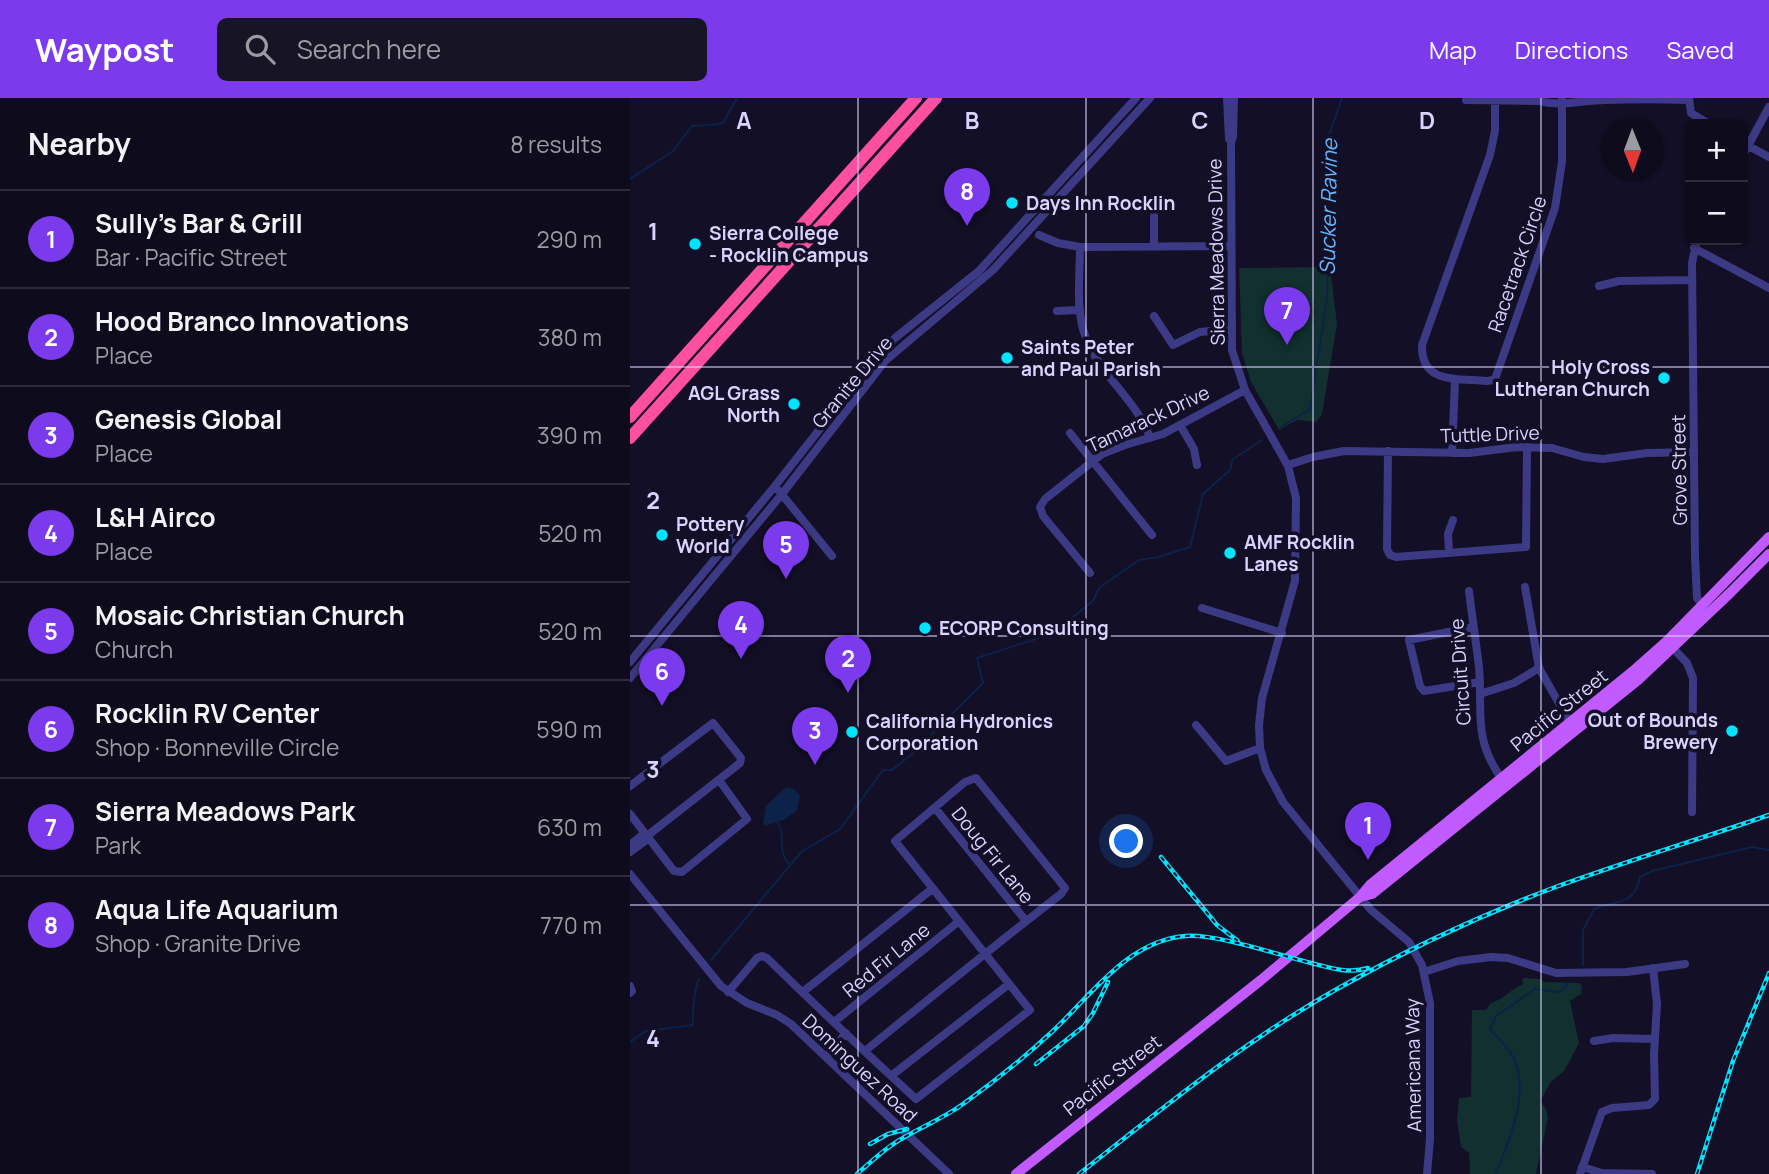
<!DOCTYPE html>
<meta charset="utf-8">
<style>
body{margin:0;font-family:Manrope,sans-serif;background:#171425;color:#f1f3f6}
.controls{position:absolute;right:21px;top:21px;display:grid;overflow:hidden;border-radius:10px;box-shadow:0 2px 5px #0004}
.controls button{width:63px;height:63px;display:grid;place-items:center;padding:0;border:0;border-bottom:2px solid #2e2b3b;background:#0e0b1c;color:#f1f3f6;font:35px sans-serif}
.compass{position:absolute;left:971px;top:21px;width:63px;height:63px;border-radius:50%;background:#0e0b1c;box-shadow:0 2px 5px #0004;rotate:179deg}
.you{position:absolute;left:497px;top:744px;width:24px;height:24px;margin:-18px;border:5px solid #fff;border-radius:50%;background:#1a73e8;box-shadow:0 0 0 10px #1a73e833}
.badge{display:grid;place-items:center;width:46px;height:46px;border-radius:50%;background:#7c3aed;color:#fff;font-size:23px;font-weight:700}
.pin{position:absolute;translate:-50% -58px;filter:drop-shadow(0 2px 4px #0008)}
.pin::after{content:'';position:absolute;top:37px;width:24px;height:21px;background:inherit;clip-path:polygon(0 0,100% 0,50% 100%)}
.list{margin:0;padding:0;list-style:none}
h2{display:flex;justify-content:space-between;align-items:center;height:91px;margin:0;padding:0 28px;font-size:30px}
h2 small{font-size:23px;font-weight:400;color:#9b9ba3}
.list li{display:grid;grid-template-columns:46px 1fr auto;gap:21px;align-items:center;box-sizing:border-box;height:98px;padding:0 28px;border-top:2px solid #2e2b3b}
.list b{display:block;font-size:26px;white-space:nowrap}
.list p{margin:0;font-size:23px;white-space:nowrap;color:#9b9ba3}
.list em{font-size:23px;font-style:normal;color:#9b9ba3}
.icon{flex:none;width:38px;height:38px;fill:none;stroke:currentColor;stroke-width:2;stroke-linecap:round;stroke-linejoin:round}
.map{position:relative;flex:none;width:1139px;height:1076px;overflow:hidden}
header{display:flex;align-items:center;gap:42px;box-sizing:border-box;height:98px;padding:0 35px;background:#7c3aed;color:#fff}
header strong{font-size:33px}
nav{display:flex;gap:38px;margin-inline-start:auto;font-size:24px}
.search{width:490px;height:63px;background:#171425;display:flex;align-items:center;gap:18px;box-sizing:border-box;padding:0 24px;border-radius:10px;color:#9b9ba3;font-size:26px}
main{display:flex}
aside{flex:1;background:#0e0b1c}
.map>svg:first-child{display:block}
</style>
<header>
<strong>Waypost</strong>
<div class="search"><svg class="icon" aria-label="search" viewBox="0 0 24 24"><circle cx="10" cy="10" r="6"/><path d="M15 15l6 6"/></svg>Search here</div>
<nav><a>Map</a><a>Directions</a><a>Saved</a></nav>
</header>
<main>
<aside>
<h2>Nearby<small>8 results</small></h2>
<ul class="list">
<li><span class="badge">1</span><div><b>Sully's Bar &amp; Grill</b><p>Bar · Pacific Street</p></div><em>290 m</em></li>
<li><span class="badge">2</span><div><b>Hood Branco Innovations</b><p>Place</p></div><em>380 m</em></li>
<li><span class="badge">3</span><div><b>Genesis Global</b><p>Place</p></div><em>390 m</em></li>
<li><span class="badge">4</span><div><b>L&amp;H Airco</b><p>Place</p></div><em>520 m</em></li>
<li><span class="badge">5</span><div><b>Mosaic Christian Church</b><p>Church</p></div><em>520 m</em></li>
<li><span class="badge">6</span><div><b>Rocklin RV Center</b><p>Shop · Bonneville Circle</p></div><em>590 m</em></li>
<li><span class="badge">7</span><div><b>Sierra Meadows Park</b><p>Park</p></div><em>630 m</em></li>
<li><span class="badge">8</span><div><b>Aqua Life Aquarium</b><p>Shop · Granite Drive</p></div><em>770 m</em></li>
</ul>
</aside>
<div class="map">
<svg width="1139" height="1076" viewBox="0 0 1139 1076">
<rect width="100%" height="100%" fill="#130f26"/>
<path fill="#12302f" d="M700,169L707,226L692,316L686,324L667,322L649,332L621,284L612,255L609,170Z
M895,880L910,881L914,884L949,885L952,888L951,896L940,903L949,945L935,972L921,984L910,1003L916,1011L918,1019L906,1076H840L839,1055L831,1049L827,1022L829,1000L841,999L842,912H856L861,905C874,901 880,892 893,886L892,881Z"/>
<path fill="#0c2248" d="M156,689L164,691L170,698L167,713L153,722L135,728L133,725L136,708Z"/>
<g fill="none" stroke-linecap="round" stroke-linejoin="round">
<path stroke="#0c2248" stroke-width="2" d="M0,81L43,53L62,28C73,26 82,28 93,25L107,0
M651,329L680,311L697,200L699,104L704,90L696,46L712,0
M147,724C158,739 145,751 160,767
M81,862L171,754L210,731L253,672H262L281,657L353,585L347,560L403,542L441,524L444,518L463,503L469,490L509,462L529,459L560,449L573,396L600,372L603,361L632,342
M953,867V832L964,811C985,802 1004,809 1010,779L1022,773L1122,749L1139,752
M0,944L16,933L63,927C62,918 65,888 69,881
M866,1076C879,1040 900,999 884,961C880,950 867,940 860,931L866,918L905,891L929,894L939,885"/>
<path stroke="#3d3a85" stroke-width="8" d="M597,0L599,41
M604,0L603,39L601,44L602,252L615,292L658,368L666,400L665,483L632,600L629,627L630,650L636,672L653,704L741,812L779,844L792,867L800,905V1041L797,1076
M1059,0L1061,15L1079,26
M836,2L908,3C931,9 953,2 975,2C1003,1 1031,1 1059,2
M865,3V33L860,57L792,247C791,281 818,281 844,282C852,282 858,285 865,281L925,110L932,64V2
M1113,45L1139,59
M1113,57L1139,9
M524,118V149
M409,137L428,145L450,149L601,148
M1067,142L1062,165L1065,459L1067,500L1074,509
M450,149C450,178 445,213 456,240C470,278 507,302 520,340
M1064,150L1139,190
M969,188L989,183L1062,182
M427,213L450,212
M524,218L543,247L570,234L601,231
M550,327L564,351L567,367
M440,335L522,437
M758,353L757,451L760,457L766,459L896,449L897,349
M822,355L825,282
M658,367L683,359L714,353L839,355L887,349L922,350L954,359L973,361L1017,355L1064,354
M149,393L202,458
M819,455L818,436L823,422
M460,475L413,418L410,409L415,401L472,356L495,347L533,336L615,292
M895,489L909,570L942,628
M839,493C842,518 846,544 849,569C853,617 842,639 873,683
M572,510L652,535
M843,529L779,542L790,588L794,593L850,584
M1043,550L1057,565L1063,580L1062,714
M0,564L145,388L248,257L265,240L349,173L506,0
M0,580L152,396L255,263L363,172L520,0
M850,596L884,585L909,570
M566,627L596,663L630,650
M0,688L83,625L111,660L110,665L17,738L15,743L0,754
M305,710L396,823
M0,716L44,773L52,774L117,721L89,682
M0,747L11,738H17
M0,776L91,888L117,905L147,917L161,926L319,1076
M794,874L828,863L861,859L878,860L926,875L997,874L1055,866
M0,888L2,893L0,895
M174,893L302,791
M98,894L127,860L132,858L137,860C186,908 236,955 286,1001L400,912C355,855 310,799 265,743L335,684L346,680L435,790L431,796C365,847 300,900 235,953
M204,924L328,824
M964,943L983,940L1025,941
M196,959L216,935
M261,978L379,886
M952,1069L972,1075L1022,1076
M950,1076L972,1014L982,1010L1019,1007L1025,1001L1024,956L1027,906L1023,870"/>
<path stroke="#c25bff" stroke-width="10" d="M730,799L742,796L1008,582L1100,495L1139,456
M386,1076L631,882L730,799L740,787L1002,574L1037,543L1139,439"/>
<path stroke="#ff4fa3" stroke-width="12" d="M0,319L286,0
M0,340L306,0"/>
<defs>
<path id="rail" d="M531,759L587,827L608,843
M406,966L454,928L463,915L478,884
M240,1046L258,1036L277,1031
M227,1076C241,1064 256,1049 273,1040C293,1028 314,1020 333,1006C364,984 396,958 424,932C462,896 499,842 556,838C588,836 648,857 681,865C700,870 719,876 738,870
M449,1076C533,1010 614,943 707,891C776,852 849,818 923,790C994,764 1067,742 1139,717
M1067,1076L1103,963L1139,875"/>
</defs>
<use href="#rail" stroke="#00e5ff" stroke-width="4.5"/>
<use href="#rail" stroke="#130f26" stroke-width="2" stroke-dasharray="5" stroke-linecap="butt"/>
</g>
<path fill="none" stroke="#d9d4ff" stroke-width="2" stroke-opacity="0.55" d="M228,0V1076M456,0V1076M683,0V1076M911,0V1076M0,269H1139M0,538H1139M0,807H1139"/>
<g fill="#00e5ff" stroke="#130f26" stroke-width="2.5">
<circle cx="382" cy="105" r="7"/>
<circle cx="65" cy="146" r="7"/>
<circle cx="377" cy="260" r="7"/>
<circle cx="1034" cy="280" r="7"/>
<circle cx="164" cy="306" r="7"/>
<circle cx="32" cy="437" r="7"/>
<circle cx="600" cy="455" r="7"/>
<circle cx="295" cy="530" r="7"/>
<circle cx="1102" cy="633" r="7"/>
<circle cx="222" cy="634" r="7"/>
</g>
<g text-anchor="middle" stroke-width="7" stroke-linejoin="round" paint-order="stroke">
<g font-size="19" font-weight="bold" fill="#d9d4ff" stroke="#130f26" text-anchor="start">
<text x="396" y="112">Days Inn Rocklin</text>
<text x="79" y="142">Sierra College<tspan x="79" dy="22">- Rocklin Campus</tspan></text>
<text x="391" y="256">Saints Peter<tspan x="391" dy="22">and Paul Parish</tspan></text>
<text x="1020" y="276" text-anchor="end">Holy Cross<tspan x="1020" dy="22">Lutheran Church</tspan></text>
<text x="150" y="302" text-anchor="end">AGL Grass<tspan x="150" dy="22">North</tspan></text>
<text x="46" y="433">Pottery<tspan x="46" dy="22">World</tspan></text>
<text x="614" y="451">AMF Rocklin<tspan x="614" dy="22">Lanes</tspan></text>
<text x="309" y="537">ECORP Consulting</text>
<text x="1088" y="629" text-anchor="end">Out of Bounds<tspan x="1088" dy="22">Brewery</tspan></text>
<text x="236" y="630">California Hydronics<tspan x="236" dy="22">Corporation</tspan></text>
</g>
<g font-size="19" fill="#d9d4ff" stroke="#130f26">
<text transform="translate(586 154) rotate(-91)" y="7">Sierra Meadows Drive</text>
<text transform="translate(887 166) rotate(-71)" y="7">Racetrack Circle</text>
<text transform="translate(222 284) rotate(-50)" y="7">Granite Drive</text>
<text transform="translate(518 321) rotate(-25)" y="7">Tamarack Drive</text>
<text transform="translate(860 336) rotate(-2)" y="7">Tuttle Drive</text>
<text transform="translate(1049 372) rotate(-91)" y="7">Grove Street</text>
<text transform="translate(830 574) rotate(-94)" y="7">Circuit Drive</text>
<text transform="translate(929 612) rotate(-39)" y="7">Pacific Street</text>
<text transform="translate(363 757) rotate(51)" y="7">Doug Fir Lane</text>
<text transform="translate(256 862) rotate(-39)" y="7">Red Fir Lane</text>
<text transform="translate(783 967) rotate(-91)" y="7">Americana Way</text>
<text transform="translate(230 970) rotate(43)" y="7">Dominguez Road</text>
<text transform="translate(482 977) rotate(-38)" y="7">Pacific Street</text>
</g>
<g font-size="21" font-style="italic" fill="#62b6ff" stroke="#130f26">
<text transform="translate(699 109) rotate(-89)" y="7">Sucker Ravine</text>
</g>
</g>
<g font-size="23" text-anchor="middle" font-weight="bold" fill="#d9d4ff" stroke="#130f26" stroke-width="7" stroke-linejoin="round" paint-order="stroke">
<text x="114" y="31">A</text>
<text x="342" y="31">B</text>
<text x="570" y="31">C</text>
<text x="797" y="31">D</text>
<text x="23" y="142">1</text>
<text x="23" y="411">2</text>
<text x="23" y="680">3</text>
<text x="23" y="949">4</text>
</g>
</svg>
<div class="controls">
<button>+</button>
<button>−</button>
</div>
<svg class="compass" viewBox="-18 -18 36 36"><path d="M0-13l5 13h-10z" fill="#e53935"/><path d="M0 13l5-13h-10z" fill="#9b9ba3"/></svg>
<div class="you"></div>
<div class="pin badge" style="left:738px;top:762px">1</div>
<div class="pin badge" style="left:218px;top:595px">2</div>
<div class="pin badge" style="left:185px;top:667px">3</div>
<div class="pin badge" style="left:111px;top:561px">4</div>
<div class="pin badge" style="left:156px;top:481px">5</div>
<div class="pin badge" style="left:32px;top:608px">6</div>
<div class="pin badge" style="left:657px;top:247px">7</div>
<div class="pin badge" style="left:337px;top:128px">8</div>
</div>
</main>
